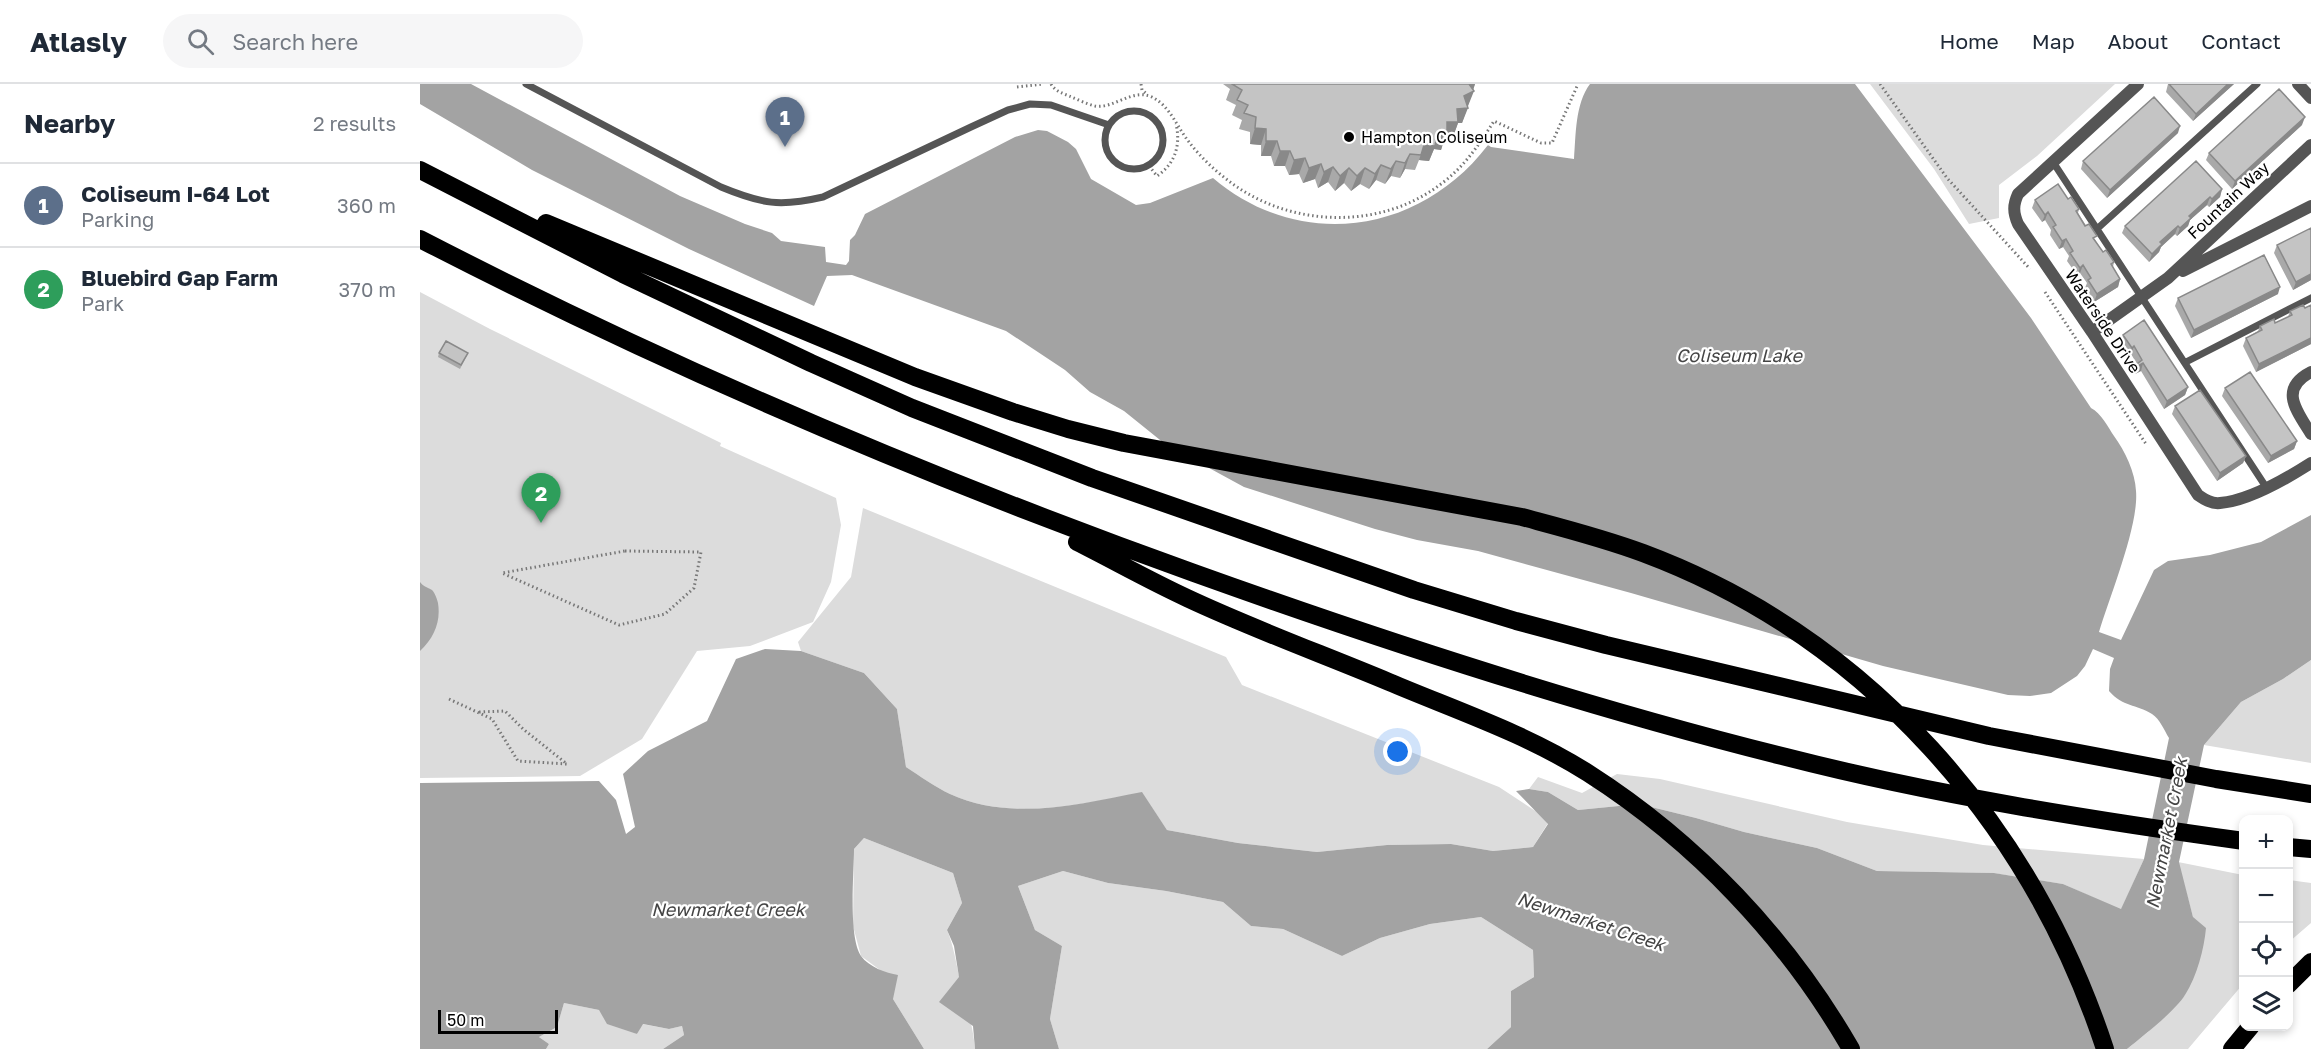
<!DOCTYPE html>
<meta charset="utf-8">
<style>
body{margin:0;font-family:"Golos Text",sans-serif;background:#f6f6f7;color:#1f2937}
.controls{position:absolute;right:18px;bottom:18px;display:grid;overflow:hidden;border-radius:12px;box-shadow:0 3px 9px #0003}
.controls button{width:54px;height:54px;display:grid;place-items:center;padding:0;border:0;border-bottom:2px solid #e0e1e3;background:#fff;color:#1f2937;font:30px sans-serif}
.scale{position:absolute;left:18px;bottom:15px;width:120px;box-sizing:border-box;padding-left:6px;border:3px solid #000;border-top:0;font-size:16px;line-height:21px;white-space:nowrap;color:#000;-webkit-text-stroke:4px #fff;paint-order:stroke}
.you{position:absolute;left:978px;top:668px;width:21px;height:21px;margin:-15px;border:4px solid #fff;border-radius:50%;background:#1a73e8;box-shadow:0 0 0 9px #1a73e833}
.badge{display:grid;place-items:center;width:39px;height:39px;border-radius:50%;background:#000;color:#fff;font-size:20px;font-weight:700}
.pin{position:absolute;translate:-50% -50px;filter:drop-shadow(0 2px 3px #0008)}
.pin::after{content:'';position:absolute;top:32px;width:21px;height:18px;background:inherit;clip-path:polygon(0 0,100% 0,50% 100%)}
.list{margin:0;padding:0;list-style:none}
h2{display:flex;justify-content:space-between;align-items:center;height:78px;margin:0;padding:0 24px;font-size:26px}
h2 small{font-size:20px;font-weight:400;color:#747a83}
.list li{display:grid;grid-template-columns:39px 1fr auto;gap:18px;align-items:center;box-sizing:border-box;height:84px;padding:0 24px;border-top:2px solid #e0e1e3}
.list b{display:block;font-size:22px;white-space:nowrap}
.list p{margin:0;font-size:20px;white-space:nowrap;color:#747a83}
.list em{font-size:20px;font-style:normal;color:#747a83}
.icon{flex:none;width:33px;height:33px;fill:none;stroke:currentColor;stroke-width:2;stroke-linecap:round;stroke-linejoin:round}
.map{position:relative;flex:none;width:1891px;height:965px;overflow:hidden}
header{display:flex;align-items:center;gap:36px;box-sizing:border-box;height:84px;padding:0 30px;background:#fff;border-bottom:2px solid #e0e1e3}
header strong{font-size:28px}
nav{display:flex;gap:33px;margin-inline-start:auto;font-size:21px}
.search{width:420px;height:54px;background:#f6f6f7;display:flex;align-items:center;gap:15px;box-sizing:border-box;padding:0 21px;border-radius:33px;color:#747a83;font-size:22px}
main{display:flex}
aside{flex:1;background:#fff}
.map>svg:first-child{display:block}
</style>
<header>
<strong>Atlasly</strong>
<div class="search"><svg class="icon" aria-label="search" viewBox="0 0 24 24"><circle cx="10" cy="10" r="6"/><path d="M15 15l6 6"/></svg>Search here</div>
<nav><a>Home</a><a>Map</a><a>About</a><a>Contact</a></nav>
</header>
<main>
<aside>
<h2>Nearby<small>2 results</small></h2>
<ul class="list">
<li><span class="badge" style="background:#5c6f8a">1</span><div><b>Coliseum I-64 Lot</b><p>Parking</p></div><em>360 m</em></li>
<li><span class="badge" style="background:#2e9e5b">2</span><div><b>Bluebird Gap Farm</b><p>Park</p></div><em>370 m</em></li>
</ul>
</aside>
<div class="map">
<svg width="1891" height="965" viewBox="0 0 1891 965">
<rect width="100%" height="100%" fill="#fff"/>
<path fill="#dcdcdc" d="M1450,0H1695L1617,72L1579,101V134L1549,140L1514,85Z
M0,208L70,245L301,359L300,362L416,414L421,441L411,498L393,538L330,562L277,567L222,655L160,692L0,694Z
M443,424L806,573L822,601L1079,703L1120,730L1128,739L1113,763L1073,767L1031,760L967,761L897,768L818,759L747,746L722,709C659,720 592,738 530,710C515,703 500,692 486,683L477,625L444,589L381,567L378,558L431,493Z
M1891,576V679L1784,661L1821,618L1863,595Z
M1197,690L1240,695L1427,738L1563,761L1724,775L1701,826L1643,800L1573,789L1457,787L1397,764L1324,748L1276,734L1219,720L1158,726L1128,708L1109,705L1118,693L1162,709Z
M444,754L533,789L542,819L527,846C534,863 536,879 540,896C546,920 553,941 555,965H504L473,915L464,889L441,872L433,842L434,765Z
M1758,778L1823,791V900L1768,965H1707L1728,948L1765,911L1773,833Z
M643,787L688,799L746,807L803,818L831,842L863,845L922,872L960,854L1010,840L1061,833L1113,866L1114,893L1091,907V943L1067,965H639L630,935L642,862L615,846L598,802Z
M1869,796L1891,799V839L1869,858Z
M144,919L179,926L217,950L222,940L249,945L262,942L264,951L243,965H126L129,960L119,953L137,943Z"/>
<path fill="#a3a3a3" d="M0,0H51L260,112L325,140L352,149L361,157L405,163L406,178L426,181L429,177L430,156L435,151L445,130L595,53L618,46L627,47L648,58L656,65L671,95L716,121L730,119L793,94C880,168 1000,150 1068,61L1071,63L1154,75C1156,51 1155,20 1170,0H1435L1611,234L1671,324C1681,329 1688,343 1694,352C1705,367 1715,388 1716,407C1719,441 1690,512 1679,548L1701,556L1734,486L1748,477L1790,471L1841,458L1891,431V576L1863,595L1821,618L1784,661L1759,778L1773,833L1786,844C1784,865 1777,892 1765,911C1754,928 1723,952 1707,965H1067L1091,943V907L1114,893L1113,866L1061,833L1010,840L960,854L922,872L863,845L831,842L803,818L746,807L688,799L643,787L598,802L615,846L642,862L630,935L639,965H555L553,942L519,918L539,893L534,862L527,846L542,819L533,789L444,754L434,765C434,790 428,852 441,872C449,883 466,889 478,891L473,915L504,965H243L264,951L262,942L249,945L223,940L217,950L187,940L179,926L144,919L137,943L119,953L129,960L126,965H0V699L179,697L196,716L206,750L215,743L203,690L228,667L287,637L316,575L345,565L381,567L444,589L477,625L486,683C500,692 515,703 530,710C592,738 659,720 722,708L747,746L818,759L897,768L967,761L1031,760L1073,767L1113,763L1128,740L1096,707L1109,705L1128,708L1158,726L1219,720L1276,734L1324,748L1397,764L1457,787L1574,789L1643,800L1701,825L1724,775L1749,654C1744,646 1740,635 1732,630C1716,620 1703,623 1689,607L1690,585L1694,574L1673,565L1665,582L1657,592L1631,609L1610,612L1588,611L1463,582L1211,509L1058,467L997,456L955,445L824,403L745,360L704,327L670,308L645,286L586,247L432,191L407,192L394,222L269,165L112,86L0,20Z
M0,498C4,503 7,503 12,506C15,509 17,515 18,519C21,538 14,554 0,567Z"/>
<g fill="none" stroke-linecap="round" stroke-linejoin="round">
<path stroke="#777" stroke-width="3" stroke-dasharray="1.5 3" stroke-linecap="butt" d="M631,0C635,7 642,9 649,12C657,15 666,20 675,22C694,25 712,4 732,13C750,22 757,43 769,58C779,71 792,84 805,94C865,143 958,148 1021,100C1044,83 1059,61 1074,37L1121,59H1132L1158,0
M721,0L722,6L727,10
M1460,0L1527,94L1610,185
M597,3L623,0
M729,82L737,92C755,80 761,61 756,40
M1625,208L1726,360
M205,467L281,468L274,504L245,530L199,541L82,489Z
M29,615L72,635L98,677L147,680L103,645L85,627L58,628"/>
<path stroke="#555" stroke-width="7" d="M106,0L301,103C342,120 360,123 403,113L551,43L588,26L610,20L631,21L689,41
M685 56a29 29 0 1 1 58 0a29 29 0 1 1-58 0Z
M1633,78L1846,403
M1678,144L1837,0
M1766,278L1891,214"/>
<path stroke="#555" stroke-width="12" d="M1718,0L1598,110C1593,121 1593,128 1598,140L1672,248L1778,411C1784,415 1791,420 1800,419C1829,417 1866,395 1891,379
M1878,0L1891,14
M1763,187L1891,122
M1672,248L1748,194L1891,61
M1891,288C1858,305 1877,327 1891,350"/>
<path stroke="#000" stroke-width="18" d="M0,86L203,190L391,279L492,324L672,394L994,506L1096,537L1186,561L1569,652L1796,695L1891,710
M126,139L495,293L593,328L648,345L704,359L1102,433C1143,444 1183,454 1223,469C1448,553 1611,740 1685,965
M0,155C250,284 509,394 774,489C969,559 1165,623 1366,673C1514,711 1672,736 1824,757
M657,458C693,476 730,497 767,514C833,545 902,570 969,598C1035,626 1107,650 1168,689C1276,758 1367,854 1431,965
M1868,763L1891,765
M1868,901L1891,878
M1812,965L1831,942"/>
</g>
<path fill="#a9a9a9" d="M803,0H1055L1042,39H1038L1033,53H1025L1021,66L1014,65L1009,77L999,76L995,86L985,85L980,94L971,92L965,100L956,96L949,105L940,100L931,107L924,99L915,107L908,98L898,104L895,95L883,99L879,90L869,91L865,82H854L851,72H841V61L830,60V48L819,45L822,36L812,31L816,21L806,16L810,5Z
M1748,0H1814L1773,37L1746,8Z
M1882,41L1812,105L1786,76L1789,69Z
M1758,49L1687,114L1661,85L1663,77Z
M1802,105L1800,113L1789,123L1787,121L1770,136L1768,142L1757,152L1755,150L1741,163L1739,168L1729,178L1702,149L1705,142Z
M1648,115L1659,125L1658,129L1683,168L1694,178L1693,183L1700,195L1698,203L1674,218L1665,204L1667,199L1660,189L1657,191L1647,177L1649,172L1643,163L1639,165L1630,151L1631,146L1625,136L1622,138L1612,124L1615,116Z
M1857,161L1891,196L1873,206L1854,169Z
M1858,210L1771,254L1755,222L1758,214Z
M1891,221V260L1836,288L1823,262L1826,254L1838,247L1840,242L1855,239L1868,233L1870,227L1885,224Z
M1703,251L1768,303L1765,311L1744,325L1721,287L1715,290L1714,288L1717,280L1711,270L1709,272L1700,259Z
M19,269H48L40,285L18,273Z
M1805,304L1877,357L1874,365L1848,379L1802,312Z
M1755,322L1826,372L1823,379L1797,397L1752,330Z"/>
<path fill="#898989" d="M1047,0H1055L1053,6Z
M1808,0H1814L1773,37L1776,30Z
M1054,7L1048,22L1045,24H1048L1042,39H1038L1033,53H1025L1021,66L1014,65L1009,77L999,76L1004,61L1017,50L1027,38L1037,25L1044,12Z
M1885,33L1882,41L1812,105L1815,97Z
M1760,42L1758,49L1687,114L1690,106Z
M835,44L846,45L841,61L830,60Z
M846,57H857L851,72H841Z
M860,67H870L865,82H854Z
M990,70L985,85L980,94L985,79Z
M885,74L879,90L869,91L874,76Z
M976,77L971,92L965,100L971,85Z
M901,80L895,95L883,99L889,84Z
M961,81L956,96L949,105L955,90Z
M913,83L908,98L898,104L904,88Z
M929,84L924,99L915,107L920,92Z
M945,84L940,100L931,107L937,92Z
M1802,105L1800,113L1789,123L1792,115Z
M1790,113L1787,121L1770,136L1768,142L1757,152L1760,144L1769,132Z
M1628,128L1625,136L1622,138L1625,131Z
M1758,142L1755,150L1741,163L1739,168L1729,178L1732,170L1740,158Z
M1646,155L1643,163L1639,165L1642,157Z
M1663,181L1660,189L1657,191L1660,184Z
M1891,190V196L1873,206L1876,198Z
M1700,195L1698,203L1674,218L1677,210Z
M1860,203L1858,210L1771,254L1774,246Z
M1891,254V260L1836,288L1839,280Z
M1714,262L1711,270L1709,272L1712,264Z
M1723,279L1721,287L1715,290L1718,282Z
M1768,303L1765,311L1744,325L1747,317Z
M1877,357L1874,365L1848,379L1851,372Z
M1826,372L1823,379L1797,397L1800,389Z"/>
<path fill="#c4c4c4" stroke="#898989" stroke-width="1.5" d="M812,0H1049L1054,7L1044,12L1048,24L1037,25L1038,38H1027V50H1017L1015,62L1004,61L1001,71L990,70L985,79L976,77L971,85L961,81L955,90L945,84L937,92L929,84L920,92L913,83L904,88L901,80L889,84L885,74L874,76L870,67H860L857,57H846V45L835,44L836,33L824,29L828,21L817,16L822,6Z
M1749,0H1808L1776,30Z
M1859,5L1885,33L1815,97L1789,69Z
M1734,13L1760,42L1690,106L1663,77Z
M1776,77L1802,105L1792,115L1790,113L1769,132L1771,134L1760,144L1758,142L1740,158L1742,160L1732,170L1705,142Z
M1638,100L1648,115L1651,113L1659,125L1656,127L1665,142L1669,140L1677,152L1673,154L1683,168L1686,166L1694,178L1691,180L1700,195L1677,210L1668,196L1671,194L1663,181L1660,184L1650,169L1653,167L1646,155L1642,157L1633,143L1636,141L1628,128L1625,131L1615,116Z
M1891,144V190L1876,198L1857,161Z
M1844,171L1860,203L1774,246L1758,214Z
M1883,221L1885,224L1891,221V254L1839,280L1826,254L1842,246L1840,242L1854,235L1855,239L1872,231L1870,227Z
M1724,236L1768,303L1747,317L1723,279L1718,282L1717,280L1722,276L1714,262L1712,264L1703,251Z
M26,257L48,269L41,281L19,269Z
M1830,288L1877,357L1851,372L1805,304Z
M1780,306L1826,372L1800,389L1755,322Z"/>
<circle fill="#000" stroke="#fff" stroke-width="2" cx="929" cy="53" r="6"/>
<g text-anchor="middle" stroke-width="4.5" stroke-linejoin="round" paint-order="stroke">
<g font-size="16" fill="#000" stroke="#fff" text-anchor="start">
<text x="941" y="59">Hampton Coliseum</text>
</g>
<g font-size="16" fill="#000" stroke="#fff">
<text transform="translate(1808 116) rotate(-43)" y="6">Fountain Way</text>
<text transform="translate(1683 237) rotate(56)" y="6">Waterside Drive</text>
</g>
<g font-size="18" font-style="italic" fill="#444" stroke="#fff">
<text x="1319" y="278">Coliseum Lake</text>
<text transform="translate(1747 749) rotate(-79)" y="6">Newmarket Creek</text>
<text x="308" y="832">Newmarket Creek</text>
<text transform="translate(1171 838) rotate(18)" y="6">Newmarket Creek</text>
</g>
</g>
</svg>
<div class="controls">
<button>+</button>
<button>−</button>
<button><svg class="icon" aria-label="locate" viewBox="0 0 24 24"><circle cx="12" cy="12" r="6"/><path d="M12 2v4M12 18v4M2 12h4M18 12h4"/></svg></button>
<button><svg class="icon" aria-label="layers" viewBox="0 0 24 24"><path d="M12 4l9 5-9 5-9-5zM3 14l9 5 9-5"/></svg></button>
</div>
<div class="scale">50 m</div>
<div class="you"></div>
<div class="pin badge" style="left:365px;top:63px;background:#5c6f8a">1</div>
<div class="pin badge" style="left:121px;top:439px;background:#2e9e5b">2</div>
</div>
</main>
